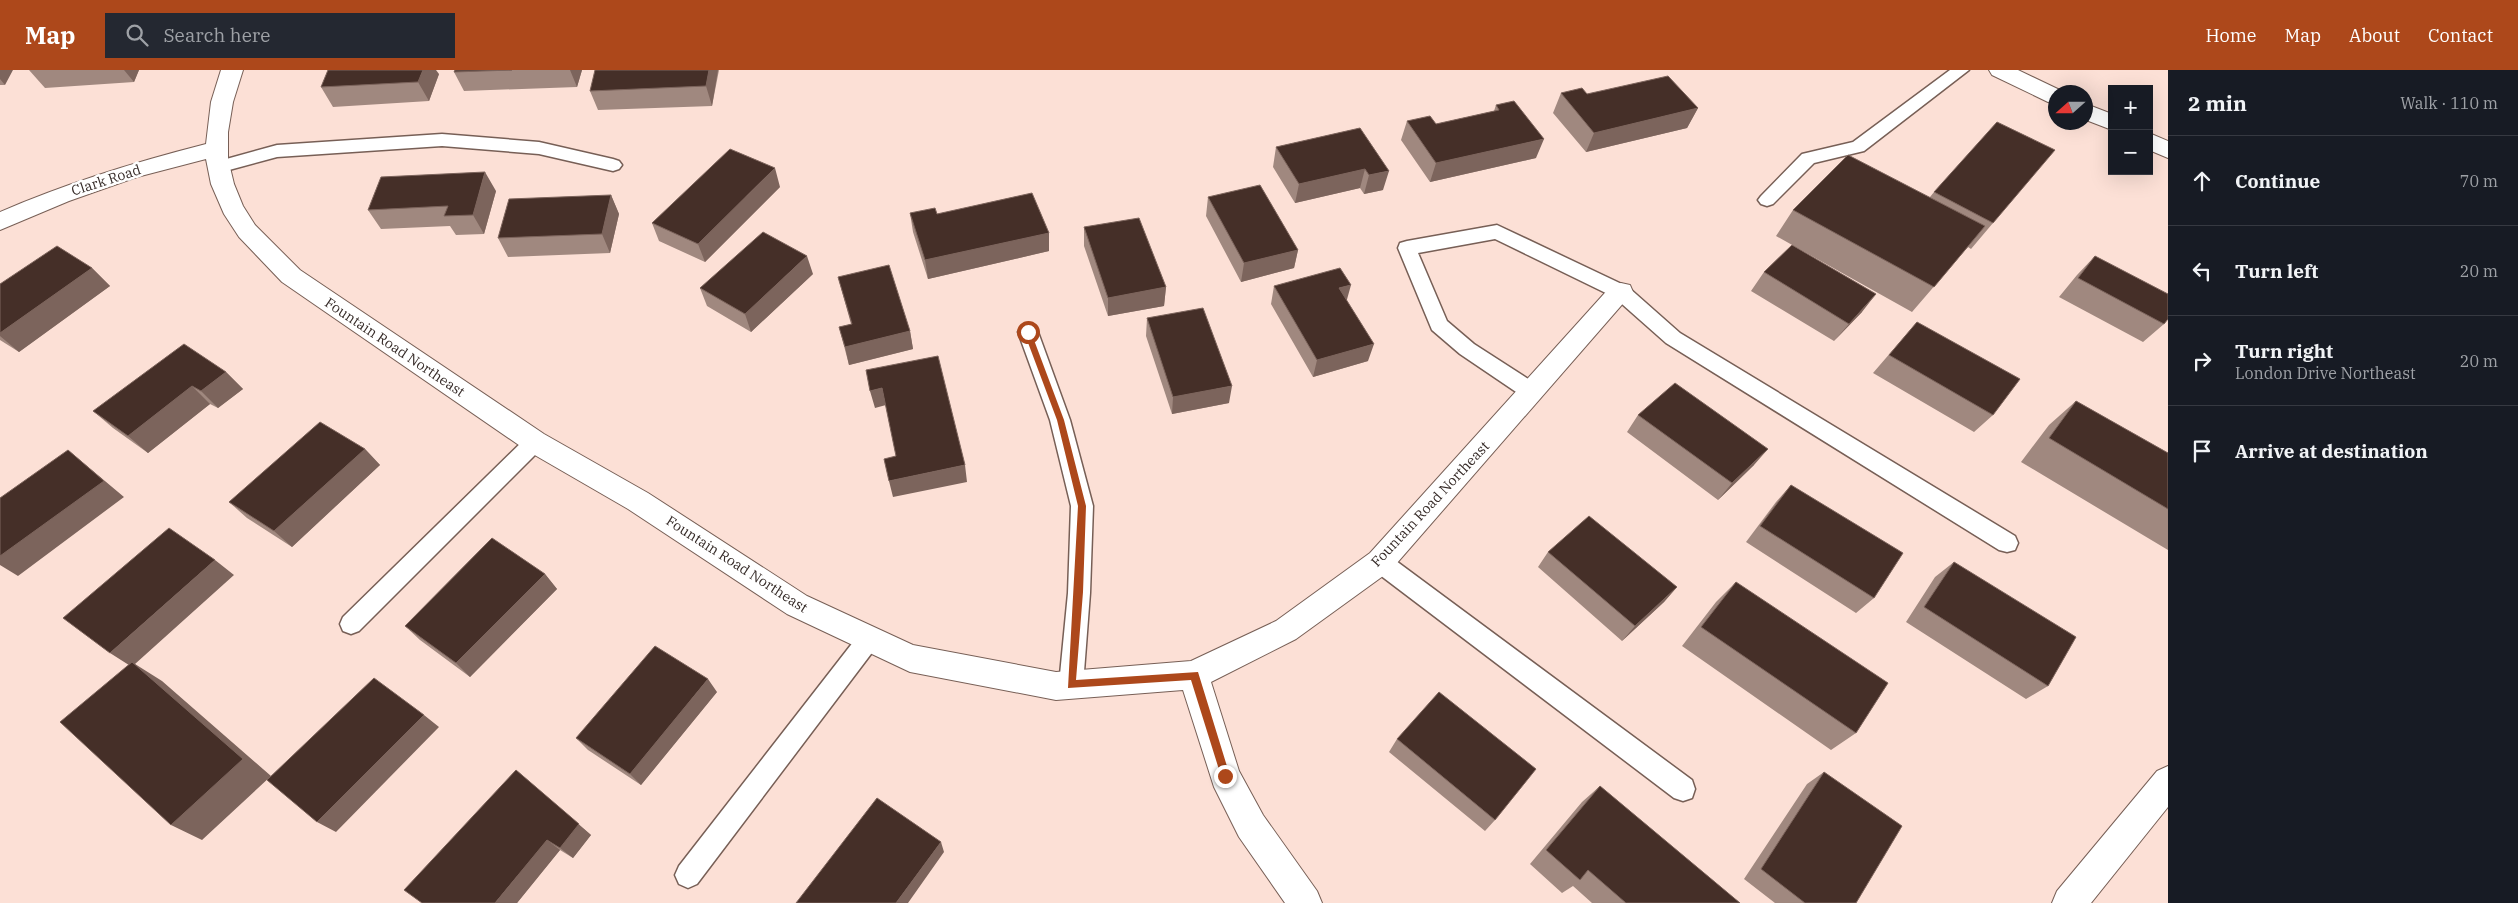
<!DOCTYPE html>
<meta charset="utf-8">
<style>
body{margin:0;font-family:"IBM Plex Serif",serif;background:#242831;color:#f1f3f6}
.controls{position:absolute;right:15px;top:15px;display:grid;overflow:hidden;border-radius:0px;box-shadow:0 5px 20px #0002}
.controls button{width:45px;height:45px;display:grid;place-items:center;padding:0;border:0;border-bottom:1px solid #363941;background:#171b24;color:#f1f3f6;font:25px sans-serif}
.compass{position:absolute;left:2048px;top:15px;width:45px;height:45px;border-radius:50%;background:#171b24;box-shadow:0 5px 20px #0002;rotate:249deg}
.stop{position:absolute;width:15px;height:15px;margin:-11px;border:4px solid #ad481b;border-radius:50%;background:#fff}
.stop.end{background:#ad481b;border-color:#fff;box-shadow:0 1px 5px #0008}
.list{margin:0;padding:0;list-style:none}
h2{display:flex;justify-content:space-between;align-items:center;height:65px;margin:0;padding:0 20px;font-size:21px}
h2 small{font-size:16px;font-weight:400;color:#9ea1a6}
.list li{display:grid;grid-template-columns:32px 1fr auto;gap:15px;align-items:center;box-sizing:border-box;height:90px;padding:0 20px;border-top:1px solid #363941}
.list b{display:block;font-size:19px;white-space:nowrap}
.list p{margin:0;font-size:16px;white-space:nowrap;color:#9ea1a6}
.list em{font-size:16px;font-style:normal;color:#9ea1a6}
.icon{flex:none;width:28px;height:28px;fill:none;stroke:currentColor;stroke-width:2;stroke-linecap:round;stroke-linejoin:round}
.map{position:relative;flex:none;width:2168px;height:833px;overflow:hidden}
header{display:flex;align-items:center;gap:30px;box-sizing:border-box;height:70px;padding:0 25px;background:#ad481b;color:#fff}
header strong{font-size:24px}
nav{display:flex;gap:28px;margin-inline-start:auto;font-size:18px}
.search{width:350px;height:45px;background:#242831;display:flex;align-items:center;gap:12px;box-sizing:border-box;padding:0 18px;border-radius:0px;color:#9ea1a6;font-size:19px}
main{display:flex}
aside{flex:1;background:#171b24}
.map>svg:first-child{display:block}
</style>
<header>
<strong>Map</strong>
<div class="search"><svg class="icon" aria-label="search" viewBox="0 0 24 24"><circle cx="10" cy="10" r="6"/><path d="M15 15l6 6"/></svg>Search here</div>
<nav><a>Home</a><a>Map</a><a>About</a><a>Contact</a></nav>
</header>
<main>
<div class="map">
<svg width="2168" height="833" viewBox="0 0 2168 833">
<rect width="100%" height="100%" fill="#fce0d6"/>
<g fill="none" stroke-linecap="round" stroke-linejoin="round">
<defs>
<path id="lane" d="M1950,0H1969L1864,81L1814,93L1773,134L1767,136L1761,134L1758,130L1761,126L1802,84L1853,72Z
M442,64L539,72L613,89L619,91L622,95L619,99L613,101L539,84L442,76L277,87L218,103L212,101L209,97L212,93L277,75Z
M1497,155L1628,217L1680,263L2015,466L2018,473L2015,480L2007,482L1999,480L1666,273L1614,227L1495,169L1418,183L1447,251L1474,274L1539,316L1542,322L1539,328L1532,330L1525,328L1460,284L1432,260L1398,178L1400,173L1407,171Z
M1028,255L1035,257L1038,262L1070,350L1093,436L1090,523L1083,615L1079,623L1071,626L1063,623L1059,615L1068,523L1071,436L1050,350L1018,262L1021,257Z
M535,364L542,366L545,372L542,378L359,561L351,564L343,561L340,554L343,547L528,366Z
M1380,482L1388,485L1692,710L1695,719L1692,728L1683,731L1674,728L1372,499L1369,492L1372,485Z
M869,559L877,562L881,569L877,576L697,814L688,818L679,814L675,805L679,796L861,562Z"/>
<path id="street" d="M221,0H243L233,32L228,62V89L234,114L243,136L255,155L300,200L544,364L648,423L807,526L913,575L1056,602L1191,591L1276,551L1370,483L1612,215L1621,213L1630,215L1633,222L1390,501L1296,569L1211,612L1239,701L1263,745L1317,821L1322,833H1285L1239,767L1214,717L1183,620L1056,630L910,602L787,544L628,439L526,380L282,212L239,167L224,144L211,114L206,89L137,107L69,131L0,160V142C67,113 135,92 206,74L211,32Z"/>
<path id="secondary" d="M1989,0H2018L2064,22H2056V34L2048,32L1992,5Z
M2086,34L2112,44V60L2086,50Z
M2149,63L2168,71V88L2149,80Z
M2168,696V737L2091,833H2052L2057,821L2157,701Z"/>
</defs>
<use href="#lane" stroke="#775f56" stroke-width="3"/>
<use href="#street" stroke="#775f56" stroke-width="2"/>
<use href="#secondary" stroke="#775f56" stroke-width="2"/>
<use href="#lane" fill="#fff" fill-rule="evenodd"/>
<use href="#street" fill="#fff" fill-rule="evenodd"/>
<use href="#secondary" fill="#fff" fill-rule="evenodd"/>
</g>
<path fill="#a0887f" d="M0,0L5,15H0Z
M29,0H139L134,12L45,18Z
M455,0H582L577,17L464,21L454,2Z
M719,0L712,36L598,40L590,21Z
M439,4L429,31L333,37L321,17Z
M1561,23L1587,24L1698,38L1687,58L1586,82L1553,43Z
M1496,35L1536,88L1430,112L1401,70L1407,51L1436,54L1494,41Z
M1360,58L1383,120L1364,124L1360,118L1295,133L1273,97L1276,77Z
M780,117L705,192L659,171L652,153Z
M496,121L484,164L456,165L450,156L381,159L368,140Z
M1934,122L1993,153L1971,179L1968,177L1912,242L1776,166L1793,140L1930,127Z
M611,125L619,144L610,183L508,187L498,168Z
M1208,127L1298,180L1294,198L1241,212L1206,146Z
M910,143L937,144L1049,163V181L928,209L913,162Z
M1084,157L1166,217L1164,236L1108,246L1084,176Z
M2095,186L2164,254L2143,272L2059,227L2077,205Z
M92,198L110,216L19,282L0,270V214Z
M1764,202L1862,242L1834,271L1751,221Z
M813,204L751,262L707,236L700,218Z
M838,207L910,261L913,279L849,295L839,257L851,254Z
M1274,216L1347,231L1368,291L1313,307L1271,234Z
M1147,248L1229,333L1172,344L1146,266Z
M1917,252L1993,345L1974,362L1873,303Z
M226,302L243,319L218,338L210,334L148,383L113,358L93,341Z
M2076,331L2168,383V480L2021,392L2049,355Z
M1638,345L1754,395L1718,430L1627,362Z
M365,379L380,395L292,477L247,448L229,432Z
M1791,415L1874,528L1856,543L1746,472L1776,432Z
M1548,482L1677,517L1664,532L1622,571L1538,497Z
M1954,492L2048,616L2026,629L1906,552L1935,507Z
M545,504L557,519L470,607L420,570L405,556Z
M1736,512L1856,663L1831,680L1682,576L1716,532Z
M717,622L641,715L588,680L576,668Z
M1397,669L1495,750L1485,761L1389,682Z
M516,700L591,765L573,788L560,780L517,833Z
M1824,702L1856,833H1775L1744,809L1807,714Z
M1600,716L1740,833H1592L1573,816L1562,823L1530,794L1582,732Z"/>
<path fill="#7c645c" d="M0,0H13L5,15L0,9Z
M124,0H139L134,12Z
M423,0H436L439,4L429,31L418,12Z
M570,0H582L577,17Z
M709,0H718L712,36L706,16Z
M1698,38L1687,58L1586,82L1594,63Z
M1544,69L1536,88L1430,112L1436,93Z
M775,98L780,117L705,192L698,174Z
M1365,99L1360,118L1295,133L1299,114Z
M1389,101L1383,120L1364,124L1369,105Z
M485,102L496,121L484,164L473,145Z
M611,125L619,144L610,183L602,164Z
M1049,163V181L928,209L925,190Z
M1298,180L1294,198L1241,212L1244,193Z
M807,186L813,204L751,262L745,244Z
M92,198L110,216L19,282L0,266V263Z
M1351,215L1346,233L1339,218Z
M1166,217L1164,236L1108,246V228Z
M1876,224L1862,242L1834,271L1849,254Z
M910,261L913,279L849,295L845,277Z
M1374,274L1368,291L1313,307L1317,290Z
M226,302L243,319L218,338L201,321Z
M192,316L210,334L148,383L128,366Z
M1232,316L1229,333L1172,344L1173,327Z
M882,318L886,335L875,338L870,321Z
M365,379L380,395L292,477L274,461Z
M1768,379L1754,395L1718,430L1732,413Z
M68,380L124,427L18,506L0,495V486Z
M965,395L967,412L893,427L889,411Z
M215,490L234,505L135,594L162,611L271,706L202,770L171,755L132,597L110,583Z
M545,504L557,519L470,607L456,593Z
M1677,517L1664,532L1622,571L1635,556Z
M708,609L717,622L641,715L630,704Z
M424,645L439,657L336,762L317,752Z
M516,700L591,765L573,788L560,778Z
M547,770L560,780L517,833H495Z
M941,772L944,782L908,833H896Z"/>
<path fill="#452f28" stroke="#7c645c" d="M328,0H423L418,12L321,17Z
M455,0H512L454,2Z
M595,0H709L706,16L590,21Z
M1668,6L1698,38L1594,63L1561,23L1582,18L1587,24Z
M1514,31L1544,69L1436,93L1407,51L1430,46L1436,54L1499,40L1496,35Z
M1997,52L2055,80L1993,153L1934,122Z
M1360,58L1389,101L1369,105L1365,99L1299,114L1276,77Z
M730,79L775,98L698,174L652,153Z
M1848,85L1985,156L1934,217L1793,140Z
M485,102L473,145L444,146L448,136L368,140L381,107Z
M1260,115L1298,180L1244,193L1208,127Z
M1032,123L1049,163L925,190L910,143L935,138L937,144Z
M611,125L602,164L498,168L509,129Z
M1139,148L1166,217L1108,228L1084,157Z
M763,162L807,186L745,244L700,218Z
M1792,175L1876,224L1849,254L1764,202Z
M57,176L92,198L0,263V214Z
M2095,186L2168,224V249L2164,254L2078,208Z
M889,195L910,261L845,277L839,257L852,254L838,207Z
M1340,198L1351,215L1339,218L1374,274L1317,290L1274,216Z
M1203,238L1232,316L1173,327L1147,248Z
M1917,252L2020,309L1993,345L1889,285Z
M184,274L226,302L201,321L192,316L128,366L93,341Z
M938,286L965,395L889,411L884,389L896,386L882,318L870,321L866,300Z
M1675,313L1768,379L1732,413L1638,345Z
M2076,331L2168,383V439L2049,368Z
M320,352L365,379L274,461L229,432Z
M68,380L104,411L0,486V428Z
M1791,415L1903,483L1874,528L1760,456Z
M1589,446L1677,517L1635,556L1548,482Z
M169,458L215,490L110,583L63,548Z
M492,468L545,504L456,593L405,556Z
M1954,492L2076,567L2048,616L1924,537Z
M1736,512L1888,613L1856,663L1701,557Z
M655,576L708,609L630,704L576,668Z
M132,592L243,689L171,755L60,652Z
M374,608L424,645L317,752L267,710Z
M1439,622L1536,699L1495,750L1397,669Z
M516,700L579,754L560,778L547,770L495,833H422L404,820Z
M1824,702L1902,756L1856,833H1805L1761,799Z
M1600,716L1740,833H1626L1588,800L1580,810L1546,780Z
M877,728L941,772L896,833H796Z"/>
<path fill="#ad481b" d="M1028,259L1031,262L1064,350L1086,436L1083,522L1076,610L1198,602L1230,706L1229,710L1225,711L1221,706L1191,610L1068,618L1078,436L1057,350L1024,262Z"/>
<g text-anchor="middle" stroke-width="5" stroke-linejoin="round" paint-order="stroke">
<g font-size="14" fill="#362b28" stroke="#fff">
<text transform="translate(106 110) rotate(-18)" y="5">Clark Road</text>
<text transform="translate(395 277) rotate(34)" y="5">Fountain Road Northeast</text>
<text transform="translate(1430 434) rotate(-47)" y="5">Fountain Road Northeast</text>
<text transform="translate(737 494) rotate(33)" y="5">Fountain Road Northeast</text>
</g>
</g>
</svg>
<div class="controls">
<button>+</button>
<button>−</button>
</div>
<svg class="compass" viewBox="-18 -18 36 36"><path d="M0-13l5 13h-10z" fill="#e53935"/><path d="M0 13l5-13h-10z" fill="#9ea1a6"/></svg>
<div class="stop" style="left:1028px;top:262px"></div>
<div class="stop end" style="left:1225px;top:706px"></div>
</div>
<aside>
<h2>2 min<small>Walk · 110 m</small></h2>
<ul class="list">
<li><svg class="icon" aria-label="ahead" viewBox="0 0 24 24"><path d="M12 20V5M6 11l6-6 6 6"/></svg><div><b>Continue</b></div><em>70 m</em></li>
<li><svg class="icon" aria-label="left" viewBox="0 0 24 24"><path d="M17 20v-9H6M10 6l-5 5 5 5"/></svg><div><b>Turn left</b></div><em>20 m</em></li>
<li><svg class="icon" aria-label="right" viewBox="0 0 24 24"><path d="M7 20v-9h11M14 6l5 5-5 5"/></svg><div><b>Turn right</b><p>London Drive Northeast</p></div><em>20 m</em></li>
<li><svg class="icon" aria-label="arrive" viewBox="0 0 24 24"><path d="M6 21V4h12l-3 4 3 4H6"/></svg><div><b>Arrive at destination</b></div></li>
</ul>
</aside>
</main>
